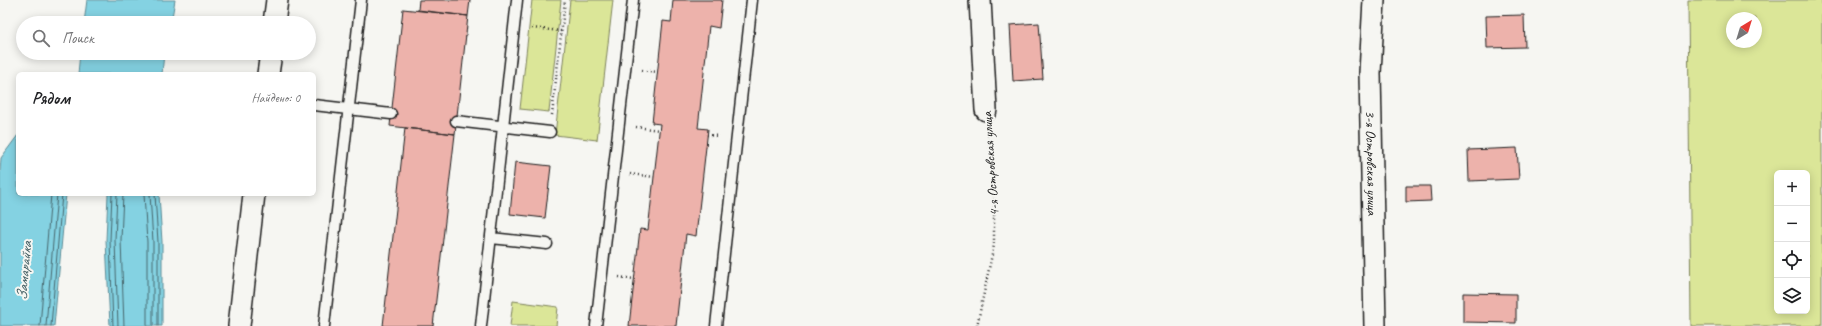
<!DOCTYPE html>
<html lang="ru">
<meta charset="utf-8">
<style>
body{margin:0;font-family:Caveat,sans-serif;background:#f6f6f6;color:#202124}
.controls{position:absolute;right:12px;bottom:12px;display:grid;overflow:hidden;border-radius:6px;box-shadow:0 2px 10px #0003}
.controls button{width:36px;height:36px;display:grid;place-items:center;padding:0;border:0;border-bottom:1px solid #e0e0e0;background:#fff;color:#202124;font:20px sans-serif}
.compass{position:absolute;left:1726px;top:12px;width:36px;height:36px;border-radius:50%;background:#fff;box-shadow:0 2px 10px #0003;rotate:38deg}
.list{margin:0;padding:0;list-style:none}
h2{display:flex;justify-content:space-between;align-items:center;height:52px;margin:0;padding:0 16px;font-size:17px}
h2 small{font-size:13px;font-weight:400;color:#757577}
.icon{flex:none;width:22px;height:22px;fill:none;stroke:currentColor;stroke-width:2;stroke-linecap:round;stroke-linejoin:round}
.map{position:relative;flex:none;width:1822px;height:326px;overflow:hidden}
.search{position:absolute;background:#fff;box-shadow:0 2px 10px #0003;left:16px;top:16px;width:300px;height:44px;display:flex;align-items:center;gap:10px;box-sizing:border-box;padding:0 14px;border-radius:22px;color:#757577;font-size:15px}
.panel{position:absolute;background:#fff;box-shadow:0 2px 10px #0003;left:16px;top:72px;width:300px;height:124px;border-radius:6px}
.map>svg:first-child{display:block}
</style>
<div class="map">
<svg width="1822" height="326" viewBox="0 0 1822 326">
<rect width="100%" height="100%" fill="#f6f6f2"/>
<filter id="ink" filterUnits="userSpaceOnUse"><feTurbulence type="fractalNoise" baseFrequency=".025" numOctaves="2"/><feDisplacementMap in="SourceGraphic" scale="8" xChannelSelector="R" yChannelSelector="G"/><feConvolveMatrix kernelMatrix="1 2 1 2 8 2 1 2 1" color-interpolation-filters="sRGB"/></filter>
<g filter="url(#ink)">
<path fill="#dbe698" stroke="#7c815a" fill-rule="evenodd" d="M532,0H561L549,112L520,109Z
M570,0H613L597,140L555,135Z
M1688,0H1822V326H1691ZM1732,18H1756V42H1732ZM1777,173H1807V311H1777Z
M513,301L558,307L556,326H510Z"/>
<path fill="#84d2e2" stroke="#5a8993" d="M87,0H175L171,23H84Z
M80,53H164L162,74H78Z
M18,135V194H66L54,326H0V172L1,158Z
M108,194H159L162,242V326H110L106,240Z"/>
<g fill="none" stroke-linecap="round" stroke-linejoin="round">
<path stroke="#46656b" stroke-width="1" d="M112,194L110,240L113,326
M117,194L115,240L118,326
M123,194L121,240L124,326
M144,194L147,242V326
M150,194L153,242V326
M155,194L158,242V326
M40,326L51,194
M46,326L57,194
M51,326L62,194"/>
</g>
<path fill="#edb2ab" stroke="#1c1c1c" d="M419,0H470L468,16L418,10Z
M673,0H722L719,28L709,26L698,128L708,129L696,236L686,234L676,326H629L640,229L648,230L660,124L652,123L663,21L671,22Z
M403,9L468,16L455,134L390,126Z
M1524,15L1525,47L1487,48L1486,16Z
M1039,23L1043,79L1013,81L1010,25Z
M405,128L455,134L433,326H383Z
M1517,148L1519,179L1469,181L1468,150Z
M515,162L551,166L545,218L510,214Z
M1406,186H1430L1431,201L1406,202Z
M1463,293L1516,294V323L1463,322Z"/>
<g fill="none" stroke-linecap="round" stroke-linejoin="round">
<defs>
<path id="service" d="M314,105L391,114
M456,121L550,132
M491,238L547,244
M324,326L361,0
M481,326L517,0
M596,326L633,0
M716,326L752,0"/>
<g id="minor">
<path d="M980,0L986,110"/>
<path id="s1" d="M1374,0L1370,73L1375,326"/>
<path d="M274,23L277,0"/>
<path d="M268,74L271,53"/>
<path d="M239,326L254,194"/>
</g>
</defs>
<use href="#service" stroke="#1c1c1c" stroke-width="13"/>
<use href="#minor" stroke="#1c1c1c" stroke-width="24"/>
<path stroke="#1c1c1c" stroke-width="2.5" stroke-dasharray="1 3" stroke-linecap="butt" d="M532,28L561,31
M642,70L657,72
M552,115L565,0
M636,127L659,130
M707,135L719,136
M630,174L654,177
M619,277L634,279
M977,326L994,245V182L988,133"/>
<use href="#service" stroke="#f6f6f2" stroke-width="10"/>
<use href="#minor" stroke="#f6f6f2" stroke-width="21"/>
</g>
</g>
<g text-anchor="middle" stroke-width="4" stroke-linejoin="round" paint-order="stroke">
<g font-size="14" fill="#1c1c1c" stroke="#f6f6f2">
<text dy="5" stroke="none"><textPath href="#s1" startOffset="163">3-я Островская улица</textPath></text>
<text transform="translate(990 164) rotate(-94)" y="5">4-я Островская улица</text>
</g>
<g font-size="15" font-style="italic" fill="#405c61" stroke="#f6f6f2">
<text transform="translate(24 271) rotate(-85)" y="5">Замарайка</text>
</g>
</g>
</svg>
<div class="controls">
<button>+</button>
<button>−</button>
<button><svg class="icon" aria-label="locate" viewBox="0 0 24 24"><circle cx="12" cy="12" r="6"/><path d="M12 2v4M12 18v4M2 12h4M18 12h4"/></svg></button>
<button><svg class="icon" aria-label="layers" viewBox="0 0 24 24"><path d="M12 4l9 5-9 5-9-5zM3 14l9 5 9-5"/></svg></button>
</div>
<svg class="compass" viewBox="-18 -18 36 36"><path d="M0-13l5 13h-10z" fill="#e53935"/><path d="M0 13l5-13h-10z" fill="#757577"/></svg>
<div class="search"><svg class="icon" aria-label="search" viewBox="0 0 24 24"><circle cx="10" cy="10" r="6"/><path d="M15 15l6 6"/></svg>Поиск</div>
<section class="panel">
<h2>Рядом<small>Найдено: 0</small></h2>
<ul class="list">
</ul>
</section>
</div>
